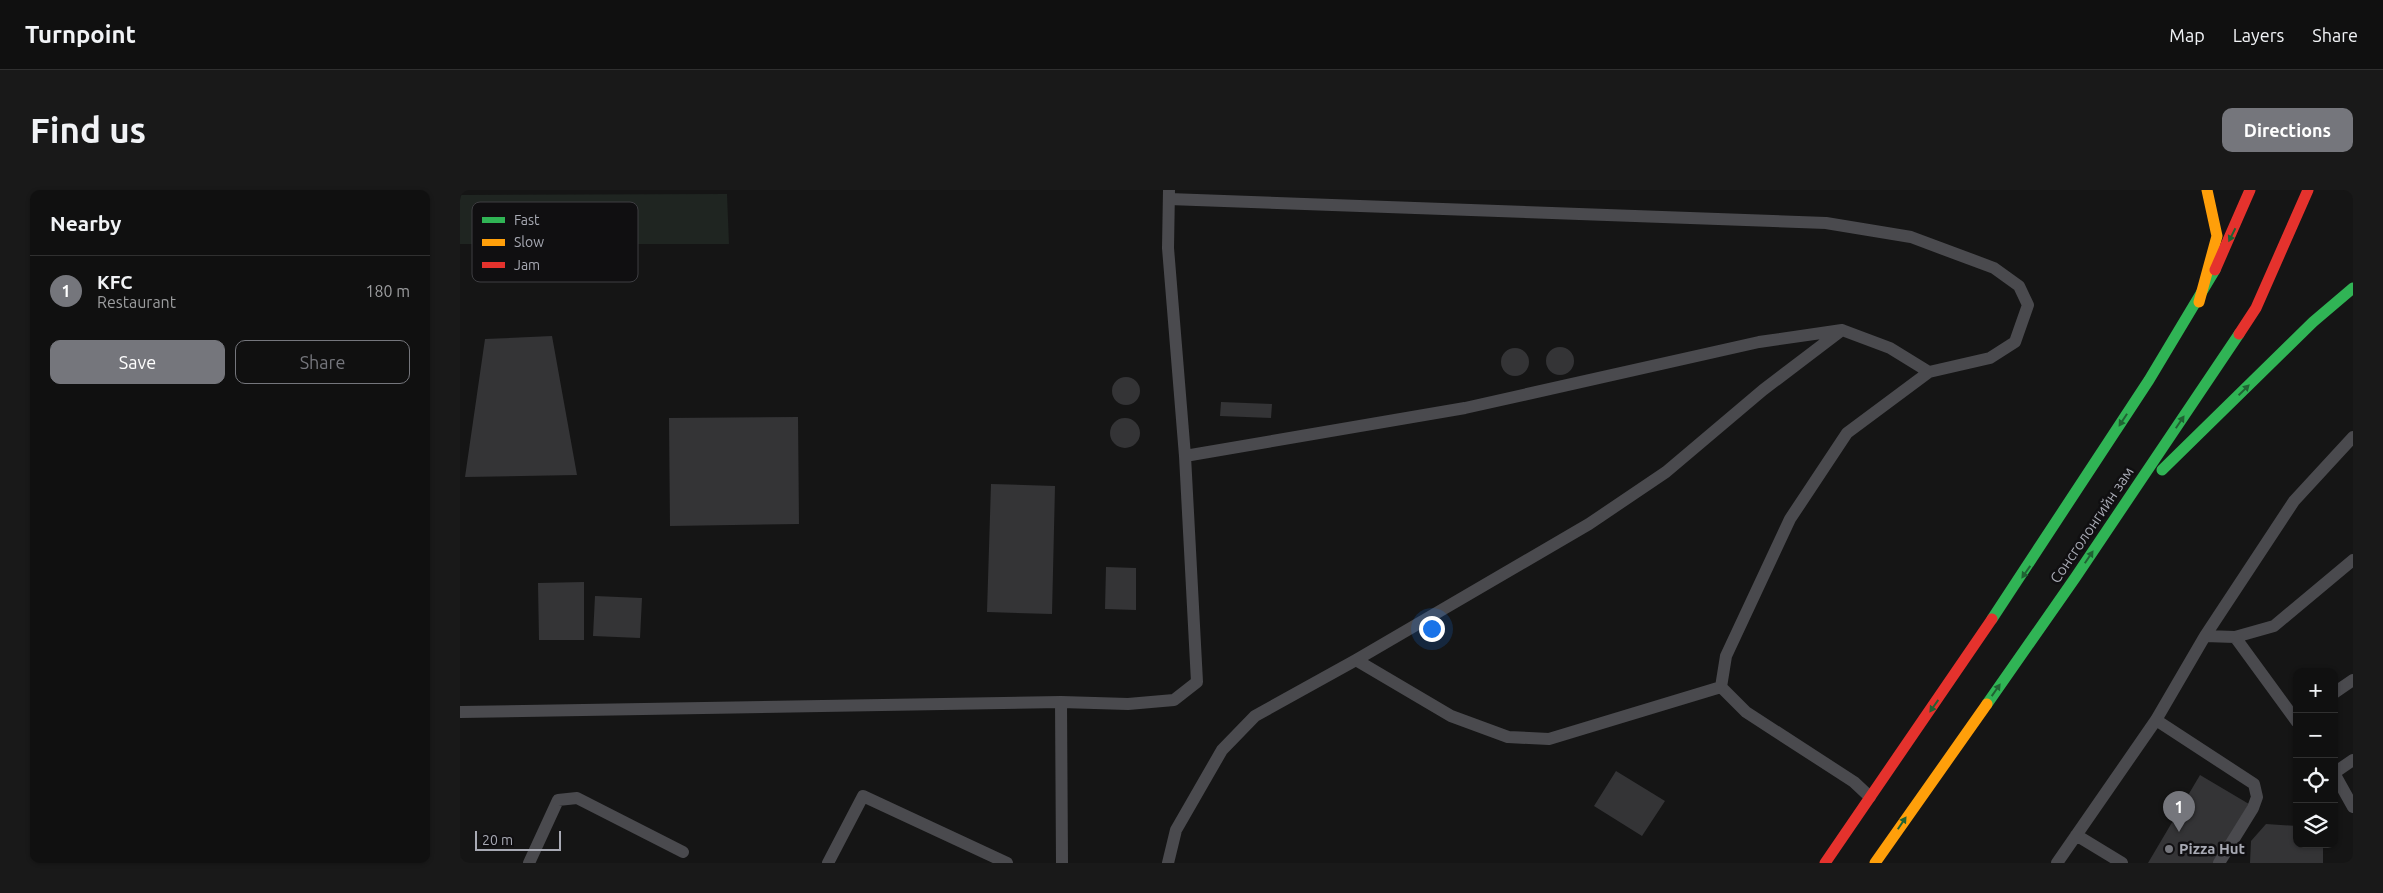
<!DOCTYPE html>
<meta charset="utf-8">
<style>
body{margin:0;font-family:Ubuntu,sans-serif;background:#191919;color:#f1f3f6}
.controls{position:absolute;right:15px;bottom:15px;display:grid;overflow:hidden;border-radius:10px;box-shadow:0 1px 4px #0004}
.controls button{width:45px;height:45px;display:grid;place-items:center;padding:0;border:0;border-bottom:1px solid #303030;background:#101010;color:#f1f3f6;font:25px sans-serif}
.scale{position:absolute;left:15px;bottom:12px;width:86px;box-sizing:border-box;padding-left:5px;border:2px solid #a8aab4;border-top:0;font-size:14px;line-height:18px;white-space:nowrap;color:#a8aab4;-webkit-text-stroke:4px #100f11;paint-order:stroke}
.you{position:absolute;left:971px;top:438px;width:18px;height:18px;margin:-12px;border:4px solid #fff;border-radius:50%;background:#1a73e8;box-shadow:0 0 0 8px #1a73e833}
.badge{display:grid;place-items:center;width:32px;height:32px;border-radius:50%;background:#75767c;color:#fff;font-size:16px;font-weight:700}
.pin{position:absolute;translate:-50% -41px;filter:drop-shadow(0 1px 2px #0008)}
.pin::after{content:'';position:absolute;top:26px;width:18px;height:15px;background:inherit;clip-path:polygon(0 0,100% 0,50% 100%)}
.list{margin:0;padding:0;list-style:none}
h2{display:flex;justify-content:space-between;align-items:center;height:65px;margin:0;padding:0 20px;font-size:21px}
h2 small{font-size:16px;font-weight:400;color:#9c9d9f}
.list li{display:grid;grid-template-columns:32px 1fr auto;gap:15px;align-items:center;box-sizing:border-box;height:70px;padding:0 20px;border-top:1px solid #303030}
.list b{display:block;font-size:19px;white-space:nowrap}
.list p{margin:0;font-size:16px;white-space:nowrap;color:#9c9d9f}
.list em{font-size:16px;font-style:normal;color:#9c9d9f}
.actions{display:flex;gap:10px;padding:15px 20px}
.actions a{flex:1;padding:11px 0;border:1px solid #75767c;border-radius:10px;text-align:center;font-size:18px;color:#75767c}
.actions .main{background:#75767c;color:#fff}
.icon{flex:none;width:28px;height:28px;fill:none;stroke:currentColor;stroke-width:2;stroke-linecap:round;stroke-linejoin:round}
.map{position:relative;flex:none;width:1893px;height:673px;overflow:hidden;border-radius:10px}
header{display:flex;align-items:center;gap:30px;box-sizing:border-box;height:70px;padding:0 25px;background:#101010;border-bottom:1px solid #303030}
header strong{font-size:24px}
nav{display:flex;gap:28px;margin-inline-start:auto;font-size:18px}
.intro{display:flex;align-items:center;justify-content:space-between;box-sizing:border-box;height:120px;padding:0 30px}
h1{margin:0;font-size:35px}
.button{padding:12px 22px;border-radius:10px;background:#75767c;color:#fff;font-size:18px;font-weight:700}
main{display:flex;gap:30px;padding:0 30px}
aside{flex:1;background:#101010;border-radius:10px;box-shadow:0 1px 4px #0004}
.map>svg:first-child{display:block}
</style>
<header>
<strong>Turnpoint</strong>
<nav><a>Map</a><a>Layers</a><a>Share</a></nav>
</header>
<div class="intro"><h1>Find us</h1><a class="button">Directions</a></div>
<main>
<aside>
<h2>Nearby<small></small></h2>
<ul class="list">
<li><span class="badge">1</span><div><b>KFC</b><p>Restaurant</p></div><em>180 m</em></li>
</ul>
<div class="actions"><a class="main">Save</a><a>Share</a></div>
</aside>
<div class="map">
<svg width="1893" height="673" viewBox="0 0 1893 673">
<rect width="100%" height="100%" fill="#151515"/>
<path fill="#1f2521" d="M267,4L269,54H0V5Z"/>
<path fill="#343436" d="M92,146L117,285L5,287L25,149Z
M1086 171a14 14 0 1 1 28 0a14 14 0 1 1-28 0Z
M1041 172a14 14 0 1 1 28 0a14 14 0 1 1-28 0Z
M652 201a14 14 0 1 1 28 0a14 14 0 1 1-28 0Z
M761,212L812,214L811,228L760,226Z
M338,227L339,334L210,336L209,228Z
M650 243a15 15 0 1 1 30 0a15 15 0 1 1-30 0Z
M531,294L595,296L592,424L527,422Z
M646,377L676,378V420L645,419Z
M124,392V450H79L78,393Z
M135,406L182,408L180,448L133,446Z
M1156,581L1205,611L1182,646L1134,616Z
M1740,585L1789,614L1754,673H1688Z
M1806,634L1837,636V654H1863V673H1790L1791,651Z"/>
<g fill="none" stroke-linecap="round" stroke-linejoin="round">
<path stroke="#4a4a4e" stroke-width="12" d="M709,9L1366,33L1451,47L1534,78L1559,96L1568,115L1555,152L1530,168L1469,182L1387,243L1330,329L1266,466L1261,497L1286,522L1394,592L1410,607
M725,266L1005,218L1299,152L1382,140L1430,158L1469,182
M1745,446L1775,447L1814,436L1893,370
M1775,447L1837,532
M896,470L991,526L1048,547L1089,549L1261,497
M1874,503L1893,490
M601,512L602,673
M0,522L601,512L668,514L714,510L737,492L725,266L708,58L709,0
M1696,530L1794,594L1797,607L1793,618L1759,673
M1874,583L1893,617
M1874,583L1893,570
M1616,645L1662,673
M69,673L98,610L117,608L223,662
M368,673L403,606L547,673
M708,673L716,640L762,560L795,526L896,470L1129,334L1206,282L1303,200L1382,140
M1597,673L1696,530L1745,446L1834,311L1893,247"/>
<path stroke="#30b455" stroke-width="11" d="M1702,280L1853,132L1893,98
M1532,429L1689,190L1755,80
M1527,514L1615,388L1779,144"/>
<path stroke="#ff9f0a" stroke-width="11" d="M1739,112L1757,46L1747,0
M1415,673L1527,514"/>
<path stroke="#e5322d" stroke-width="11" d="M1755,80L1790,0
M1779,144L1796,118L1848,0
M1365,673L1532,429"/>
</g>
<defs><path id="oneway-solid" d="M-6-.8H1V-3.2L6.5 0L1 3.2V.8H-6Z" transform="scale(1.25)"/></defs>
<g fill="#206233">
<use href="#oneway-solid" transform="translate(1772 45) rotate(117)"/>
<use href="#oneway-solid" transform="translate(1784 200) rotate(-44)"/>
<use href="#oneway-solid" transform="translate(1663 230) rotate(123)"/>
<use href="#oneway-solid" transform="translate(1720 232) rotate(-56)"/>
<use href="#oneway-solid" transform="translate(1629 367) rotate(-56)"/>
<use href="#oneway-solid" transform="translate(1566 382) rotate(125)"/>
<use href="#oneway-solid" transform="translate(1536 500) rotate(-55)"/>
<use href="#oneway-solid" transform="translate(1474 516) rotate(125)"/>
<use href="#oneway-solid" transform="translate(1442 633) rotate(-56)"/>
</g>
<circle fill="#75767c" stroke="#100f11" stroke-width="2" cx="1709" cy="659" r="5"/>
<g text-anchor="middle" stroke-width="5" stroke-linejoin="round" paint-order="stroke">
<g font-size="15" fill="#a8aab4" stroke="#100f11">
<text transform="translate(1632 335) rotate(-56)" y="5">Сонсголонгийн зам</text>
</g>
<g font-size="15" font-weight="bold" fill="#a8aab4" stroke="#100f11" text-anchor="start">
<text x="1719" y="664">Pizza Hut</text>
</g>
</g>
<rect x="12" y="12" width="166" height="80" rx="8" fill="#100f11" stroke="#3e3e42" stroke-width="1"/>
<rect x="22" y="27" width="23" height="6" fill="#30b455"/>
<rect x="22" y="49" width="23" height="7" fill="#ff9f0a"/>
<rect x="22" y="72" width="23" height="6" fill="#e5322d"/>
<g font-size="14" fill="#a8aab4">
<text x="54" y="35">Fast</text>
<text x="54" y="57">Slow</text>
<text x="54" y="80">Jam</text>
</g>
</svg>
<div class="controls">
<button>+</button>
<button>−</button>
<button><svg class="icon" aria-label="locate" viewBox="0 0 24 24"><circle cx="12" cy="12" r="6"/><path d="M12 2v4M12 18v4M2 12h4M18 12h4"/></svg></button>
<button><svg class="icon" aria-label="layers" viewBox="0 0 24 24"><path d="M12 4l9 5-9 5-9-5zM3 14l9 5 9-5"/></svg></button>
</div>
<div class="scale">20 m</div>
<div class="you"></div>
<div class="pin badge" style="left:1719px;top:642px">1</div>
</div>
</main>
